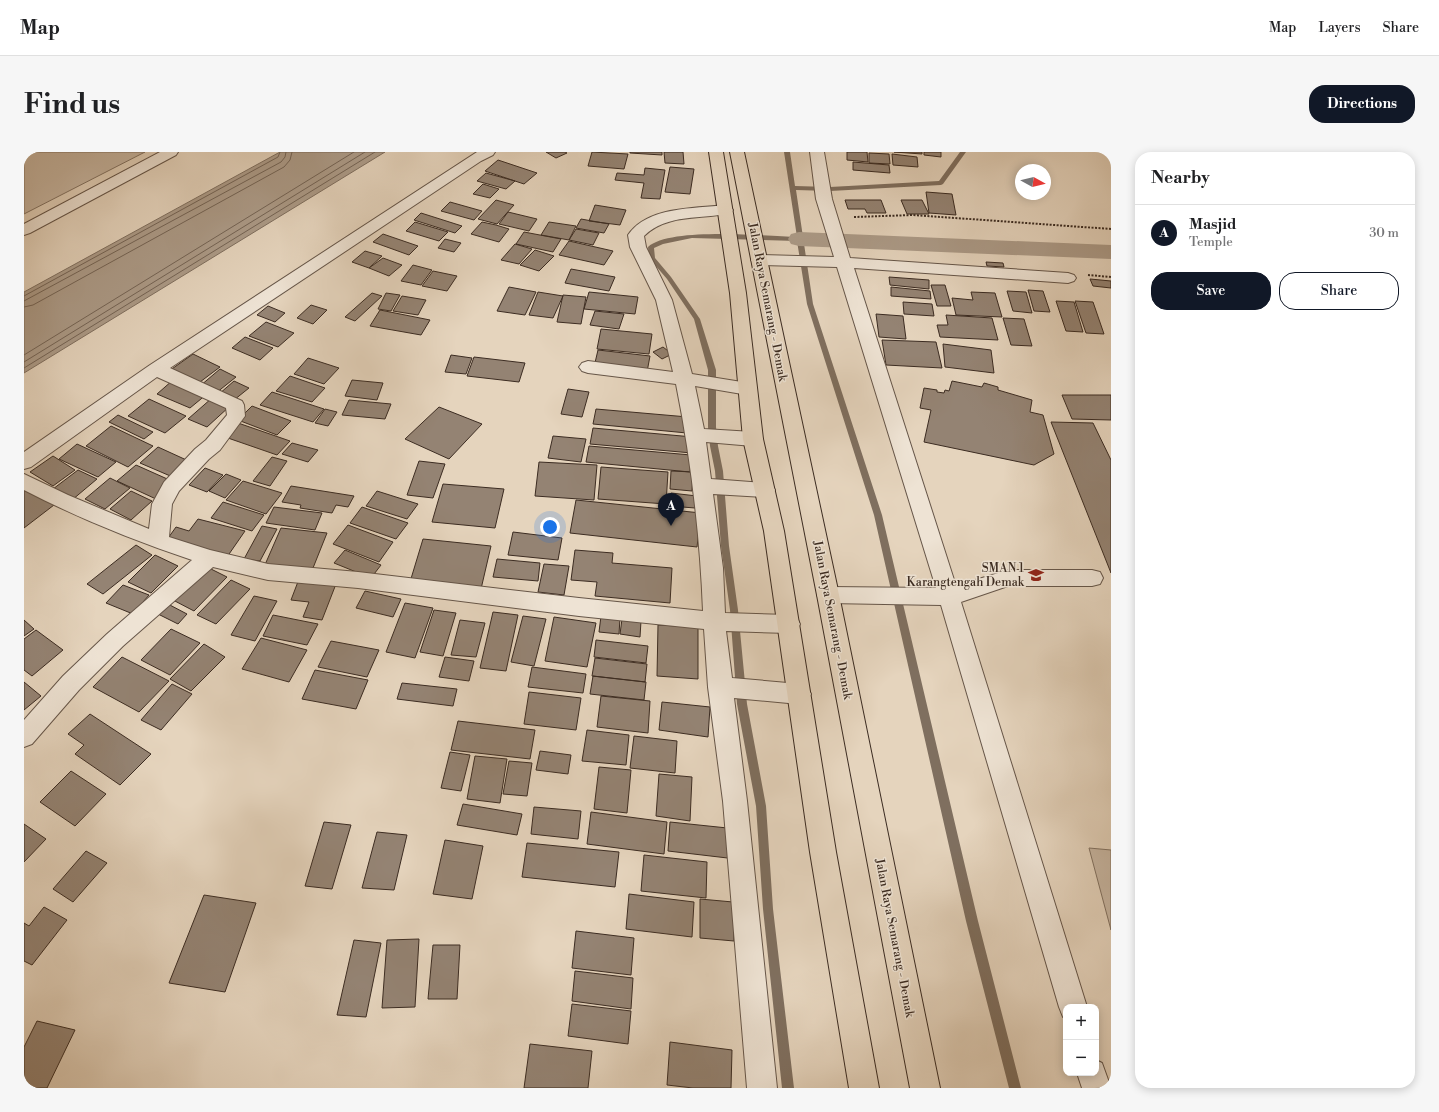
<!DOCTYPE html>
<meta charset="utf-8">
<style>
body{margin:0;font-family:"Libre Bodoni",serif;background:#f6f6f6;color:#202124}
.controls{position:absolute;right:12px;bottom:12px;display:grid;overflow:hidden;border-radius:8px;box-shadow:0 2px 10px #0003}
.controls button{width:36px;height:36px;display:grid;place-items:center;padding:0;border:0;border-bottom:1px solid #e0e0e0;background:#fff;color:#202124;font:20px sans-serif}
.compass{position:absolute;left:991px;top:12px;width:36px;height:36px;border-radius:50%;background:#fff;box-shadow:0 2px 10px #0003;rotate:98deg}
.you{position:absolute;left:526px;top:375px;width:14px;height:14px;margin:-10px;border:3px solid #fff;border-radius:50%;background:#1a73e8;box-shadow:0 0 0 6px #1a73e833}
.badge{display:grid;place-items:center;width:26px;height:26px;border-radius:50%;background:#111827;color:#fff;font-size:13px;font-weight:700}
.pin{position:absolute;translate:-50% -33px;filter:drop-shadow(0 1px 2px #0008)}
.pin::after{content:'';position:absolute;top:21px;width:14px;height:12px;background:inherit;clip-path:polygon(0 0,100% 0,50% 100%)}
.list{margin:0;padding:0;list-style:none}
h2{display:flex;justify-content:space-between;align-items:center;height:52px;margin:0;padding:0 16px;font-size:17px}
h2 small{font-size:13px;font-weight:400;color:#757577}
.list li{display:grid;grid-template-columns:26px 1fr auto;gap:12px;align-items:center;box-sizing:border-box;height:56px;padding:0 16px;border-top:1px solid #e0e0e0}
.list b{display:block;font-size:15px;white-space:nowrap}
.list p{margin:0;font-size:13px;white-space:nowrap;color:#757577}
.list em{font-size:13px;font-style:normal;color:#757577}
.actions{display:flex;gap:8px;padding:12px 16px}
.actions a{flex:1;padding:9px 0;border:1px solid #111827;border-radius:16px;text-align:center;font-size:14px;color:#111827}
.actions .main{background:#111827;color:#fff}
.map{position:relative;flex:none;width:1087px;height:936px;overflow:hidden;border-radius:16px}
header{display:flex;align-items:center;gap:24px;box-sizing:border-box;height:56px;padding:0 20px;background:#fff;border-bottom:1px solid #e0e0e0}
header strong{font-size:19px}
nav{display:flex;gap:22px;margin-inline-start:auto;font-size:14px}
.intro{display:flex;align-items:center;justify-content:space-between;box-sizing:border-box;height:96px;padding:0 24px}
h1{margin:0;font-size:28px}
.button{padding:10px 18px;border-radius:16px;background:#111827;color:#fff;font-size:14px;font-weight:700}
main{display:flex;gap:24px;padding:0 24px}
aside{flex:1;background:#fff;border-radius:16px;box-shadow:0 2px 10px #0003}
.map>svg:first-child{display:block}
</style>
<header>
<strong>Map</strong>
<nav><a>Map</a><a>Layers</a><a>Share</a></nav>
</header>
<div class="intro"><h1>Find us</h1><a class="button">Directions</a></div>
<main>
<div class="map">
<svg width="1087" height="936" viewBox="0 0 1087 936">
<rect width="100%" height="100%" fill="#e5d4bd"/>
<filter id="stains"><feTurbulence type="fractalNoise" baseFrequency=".005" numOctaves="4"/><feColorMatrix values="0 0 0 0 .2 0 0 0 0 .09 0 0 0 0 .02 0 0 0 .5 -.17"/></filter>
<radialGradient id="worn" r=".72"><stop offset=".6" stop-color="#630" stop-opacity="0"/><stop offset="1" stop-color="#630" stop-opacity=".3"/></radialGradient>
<path fill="#c8b7a3" stroke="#827262" d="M0,0H121L0,62Z
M1065,696L1087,698V778Z"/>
<path fill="#ac9b88" stroke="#7f6f5f" d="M256,0H361L0,221V140Z"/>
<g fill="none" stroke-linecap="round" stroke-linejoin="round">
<path stroke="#746455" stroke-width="1" d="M0,144L254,5L256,0
M0,149L257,10L261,5L262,0
M0,155L9,153L260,15L266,8L268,0
M0,203L330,0
M0,210L341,0
M0,216L351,0"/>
<path fill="#7f6f5f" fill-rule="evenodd" d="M760,0H766L771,34L806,35L915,29L936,0H942L919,32L917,33L806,39L772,38L789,152L858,363L954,769L997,936H985L942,769L850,363L783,152L773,89L668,86L639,92L630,96L631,106L647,125L676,167L692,218V275L694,294L699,319L705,394L714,458L723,552L742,654L749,757L770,936H758L739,757L732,654L713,552L706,458L697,394L691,319L686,294L684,275V218L670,167L643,127L625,106L624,95C646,75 741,84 773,85Z"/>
<path fill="#ac9b88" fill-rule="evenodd" d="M775,80L1087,93V107L775,94L767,92L764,87L767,82Z"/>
</g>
<path fill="#948373" stroke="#3c2c22" d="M522,0H541L543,1L532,6Z
M568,0L604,2L600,17L564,14Z
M606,0H638V3L606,1Z
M640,0H659L660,12L641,11Z
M823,0H843L844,10L823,8Z
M870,0H898V2Z
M900,0H917V5L900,3Z
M845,1L865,2L866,12L845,11Z
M868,2L893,5L894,15L869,13Z
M474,8L513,21L500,32L461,19Z
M829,10L865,13L866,21L829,18Z
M646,15L670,17L666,42L641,40Z
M621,16L641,18L636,47L617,46L620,31L591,28L593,21L620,23Z
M462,21L491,29L482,37L453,29Z
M459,32L475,37L466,46L449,42Z
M902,40L928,42L932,63L905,61Z
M472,48L490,53L473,72L454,67Z
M821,48H857L862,61H843L841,57H824Z
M877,48H898L905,62H883Z
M426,50L458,59L450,68L417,59Z
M571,53L602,58L596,73L565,69Z
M484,60L513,67L505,79L475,72Z
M397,61L438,74L431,81L390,68Z
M557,67L585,72L580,81L552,76Z
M391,70L424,80L415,89L382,79Z
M458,70L472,73L485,77L475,90L447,82Z
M525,70L552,74L545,88L517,83Z
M552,77L575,81L569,93L545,88Z
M500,80L537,87L529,100L492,92Z
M359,82L394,94L385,103L349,90Z
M421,87L437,91L430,100L414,96Z
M545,89L589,99L580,113L535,103Z
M491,92L508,97L495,112L477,108Z
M511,98L530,104L515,119L496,113Z
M341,99L358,104L345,116L328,110Z
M359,106L378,113L365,124L345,116Z
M962,110L979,111L980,115L963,114Z
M389,113L408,118L397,133L377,129Z
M547,117L591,125L585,139L541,131Z
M409,119L433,124L423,139L398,134Z
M865,125L905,128V137L866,133Z
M1066,127L1087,129V136L1069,134Z
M907,133H921L927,154H913Z
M485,135L512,140L501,163L473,159Z
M867,135L906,139L907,147L867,144Z
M1004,138L1019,139L1026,160L1010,159Z
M983,139L1002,140L1008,161L989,159Z
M514,140L539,144L529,166L505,163Z
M565,140L614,145L611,162L560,157Z
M947,140L971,141L978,165L932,163L928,146L949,148Z
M348,141L358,144L331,169L321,165Z
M362,141L376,143L367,159L354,157Z
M539,143L562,145L557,172L533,170Z
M378,144L402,148L394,163L369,159Z
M1032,149L1050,150L1059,180L1042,179Z
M1051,149L1069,150L1080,182L1062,181Z
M879,150L908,152L910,164L880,162Z
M287,153L303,158L289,172L273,166Z
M244,154L261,161L251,170L233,163Z
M356,158L406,168L397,183L346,174Z
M571,159L600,162L595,177L566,173Z
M852,162L879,164L882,187L855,185Z
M922,163L968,166L974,188L916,185L913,173H924Z
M979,166L1000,167L1008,194L987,193Z
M242,170L270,181L254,195L225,184Z
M577,177L628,182L625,202L573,197Z
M221,185L249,196L236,208L208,196Z
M858,188L912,190L918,216L862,213Z
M919,192L967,198L970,221L921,215Z
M639,195L648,202L638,207L629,200Z
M574,198L626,204L623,220L570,215Z
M169,202L196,215L172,233L145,219Z
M427,203L448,206L442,222L421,220Z
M450,205L501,211L495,230L443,224Z
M284,206L315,216L300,232L270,222Z
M196,217L212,225L192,241L176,234Z
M266,224L301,236L288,250L252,239Z
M149,228L183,242L166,256L133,242Z
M328,228L359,231L353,248L321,244Z
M210,229L225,236L210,248L195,242Z
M928,229L958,235L960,231L974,235V238L1008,248L1006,260L1019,263L1030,302L1010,313L900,290L907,258L896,256L900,236L913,238V240L920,241L921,238L925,239Z
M544,237L565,240L558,265L537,262Z
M248,240L300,257L289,270L236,253Z
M1038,243H1087V268L1048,267Z
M188,246L206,254L183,275L164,267Z
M125,247L162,264L141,281L104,264Z
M325,248L367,252L361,267L318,263Z
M228,254L267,269L253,283L214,268Z
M415,255L458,272L425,307L381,287Z
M301,257L313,260L304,274L291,271Z
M572,257L664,265L663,281L569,272Z
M94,263L129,280L120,287L85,270Z
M1027,270L1069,271L1087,308V421Z
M214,271L266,289L253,303L201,285Z
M87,274L129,294L104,315L62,294Z
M569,276L669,285L668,301L566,292Z
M529,284L562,287L557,310L524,306Z
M268,291L294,298L284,310L258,302Z
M53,292L92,310L74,325L35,307Z
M565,294L667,303L666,320L562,310Z
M134,295L169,311L151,326L116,311Z
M29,304L51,318L29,334L6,320Z
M248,305L263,309L246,334L229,329Z
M395,309L421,312L409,346L383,343Z
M515,310L573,313L570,348L511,344Z
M112,313L150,330L132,347L93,329Z
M577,315L644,320L642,352L574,347Z
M181,316L199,323L183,340L165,333Z
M54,318L73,327L48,348L29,337Z
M647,319L669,320L668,339L646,337Z
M202,322L217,328L201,346L185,339Z
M86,326L106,336L81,357L61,347Z
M219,329L258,341L242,362L202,348Z
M419,332L480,337L471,376L408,370Z
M267,334L330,344L324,355L312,353L308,361L276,356L277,353L258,350Z
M3,337L30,353L0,376V339Z
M107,339L128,349L107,368L86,357Z
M353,339L394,352L383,367L342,354Z
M647,341L673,344L671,356L646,354Z
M552,348L677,361L673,395L546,381Z
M199,350L240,363L228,379L187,366Z
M250,355L298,361L291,378L242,371Z
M338,355L384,371L372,387L326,371Z
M174,367L221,379L203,405L142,389L152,375L165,379Z
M324,373L369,390L355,410L309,392Z
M238,374L253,377L236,409L220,407Z
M257,376L303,381L287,421L240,415Z
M489,380L538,386L534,408L484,403Z
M399,387L467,394L457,437L386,430Z
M112,393L128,403L79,442L63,432Z
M321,398L357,413L347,426L310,411Z
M551,398L589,401L588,411L648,416L646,451L571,444L573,430L547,428Z
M131,403L154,414L127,441L104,430Z
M473,407L516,411L514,429L469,425Z
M520,412L545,414L540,443L514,440Z
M183,415L203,425L170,459L149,448Z
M275,427L312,432L298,468L279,465L285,450L267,448Z
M207,428L226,437L192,472L173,463Z
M99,433L125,443L109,462L82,451Z
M341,439L377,447L369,465L332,456Z
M230,444L253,449L231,489L207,483Z
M142,451L163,462L154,472L132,461Z
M381,451L409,456L391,506L362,500Z
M410,458L432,461L419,504L396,500Z
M469,460L494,463L482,519L456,516Z
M249,463L294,472L283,493L239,484Z
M499,464L522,467L510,514L487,510Z
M577,464L596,466L595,482L575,480Z
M530,465L572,471L563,515L521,509Z
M598,467L617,469L616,485L596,482Z
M0,468L10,477L0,484Z
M436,468L461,471L452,505L427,503Z
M634,473L674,475V527L633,524Z
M147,477L176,491L146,523L117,508Z
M12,478L39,498L8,524L0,518V487Z
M237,486L283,498L265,530L218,517Z
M572,488L624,494L622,511L570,505Z
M307,489L355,498L343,525L294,515Z
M180,492L201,505L167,539L146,527Z
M98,505L145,529L115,560L69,535Z
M421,505L450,509L445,529L415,525Z
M571,506L623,512L621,530L568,524Z
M508,515L562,522L559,541L504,535Z
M291,518L344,528L332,557L278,547Z
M569,524L622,530L620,548L566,542Z
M0,530L17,544L0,558Z
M378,531L433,537L429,554L373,547Z
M148,532L168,542L137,578L117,568Z
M505,540L557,546L552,578L500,572Z
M577,544L626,549L624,581L573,575Z
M638,550L686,555L684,585L635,578Z
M66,562L127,602L96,633L51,602L60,593L44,582Z
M434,569L511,578L506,607L427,598Z
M563,578L605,583L602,613L558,609Z
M610,584L653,589L651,621L606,616Z
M516,599L547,603L544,622L512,618Z
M426,600L446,603L437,639L417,636Z
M451,604L483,607L476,651L443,647Z
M485,609L508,611L503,644L479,642Z
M575,615L607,618L603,661L570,657Z
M47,619L82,642L51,674L16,650Z
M635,622L668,625L666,669L632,664Z
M439,652L498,662L493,683L433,673Z
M510,655L557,659L554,687L507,682Z
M567,660L643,670L640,702L563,692Z
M300,670L327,673L308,737L281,734Z
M646,670L713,677L712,707L644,699Z
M0,672L22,687L0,710Z
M353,680L383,683L370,738L338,736Z
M421,688L459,694L448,747L409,742Z
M503,691L595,700L591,735L498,725Z
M62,699L83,711L49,750L29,737Z
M620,703L683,710L682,746L617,739Z
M605,742L670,750L668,785L602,777Z
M180,743L232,751L201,840L145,831Z
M676,747L709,750L710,789L676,786Z
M20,755L43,768L8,813L0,809V771L5,774Z
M552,779L610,786L607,823L548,816Z
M395,787L391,855L358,856L363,788Z
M330,788L357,791L342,865L313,863Z
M409,793H436L433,847H404Z
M551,819L609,826L607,857L548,849Z
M548,852L607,859L604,892L544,884Z
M13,869L51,878L23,936H0V895Z
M646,890L708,898L707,936H669L643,933Z
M506,892L568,899L564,936H500Z"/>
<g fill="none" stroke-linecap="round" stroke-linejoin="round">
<defs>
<path id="minor" d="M136,0H154L152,3L6,81L0,83V72Z
M453,0H471L469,3L457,9L146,216L218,249L220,253L221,264L196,298L185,307L155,339L148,352L145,385L186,398L244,412L334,420L555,446L679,459C676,383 667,307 652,232L564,221L558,219L555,215L558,211L564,209L649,220L632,148L606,95L604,83C624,54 670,57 701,53L706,55L709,58L706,61C678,68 643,61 620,84L622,95L648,148L668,222L724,231L730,233L733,237L730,241L724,243L671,234L680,277L729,280L736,282L739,287L736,292L729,294L682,290L687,327L741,331L748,333L751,338L748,343L741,345L689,342L699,416L701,461L765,463L773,466L776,472L773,478L765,481L702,479L708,526L775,532L783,535L787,542L783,549L775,552L710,546L723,649L753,936H723L699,649L684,535L680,477L555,464L334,436L244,428L189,415L99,494L55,538L8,592L0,595V568L39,524L83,482L168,408C111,389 54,366 0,338V322L44,343L125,377L128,352L140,330L171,297L182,288L203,263L202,256L133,225L7,315L0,317V300L126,213Z
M786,0H800L808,47L826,106L1044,121L1050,123L1052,126L1050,129L1044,131L830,116L932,434L984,418H1068L1076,420L1079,426L1076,432L1068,434H984L937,450L1063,855H1042V866L1039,865L1035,855L917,453L804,451L796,449L793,443L796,437L804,435L912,436L813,115L735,113L729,111L727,108L729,105L735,103L810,105L792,47Z
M1072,908L1078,911L1087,936H1058L1053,921H1072Z"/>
<path id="highway" d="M685,0H699L722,141L739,287L760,379L812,700L855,936H825L786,700L740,379L719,287L706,141Z
M706,0H720L815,443L916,936H886L793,443Z"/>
</defs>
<use href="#minor" stroke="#665649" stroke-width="2"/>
<use href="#highway" stroke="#3c2c22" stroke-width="2"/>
<path stroke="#3c2c22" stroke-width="2" stroke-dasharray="2 1.5" stroke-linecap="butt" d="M830,65L889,63L1087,77
M1064,123L1087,125"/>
<use href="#minor" fill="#eee3d4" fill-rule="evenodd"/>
<use href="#highway" fill="#e5d4bd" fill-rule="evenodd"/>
</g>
<defs>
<symbol id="school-bare" viewBox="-9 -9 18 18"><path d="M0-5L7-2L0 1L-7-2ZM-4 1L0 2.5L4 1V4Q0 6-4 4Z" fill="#8f2418" stroke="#eee3d4" stroke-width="2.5" paint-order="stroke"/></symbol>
</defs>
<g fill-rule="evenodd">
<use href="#school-bare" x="1001" y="412" width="22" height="22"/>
</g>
<g text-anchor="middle" stroke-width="3" stroke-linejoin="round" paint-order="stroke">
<g font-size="12" fill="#3c2c22" stroke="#eee3d4">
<text transform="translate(744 150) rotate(79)" y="4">Jalan Raya Semarang - Demak</text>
<text transform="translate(809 468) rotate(79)" y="4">Jalan Raya Semarang - Demak</text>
<text transform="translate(871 786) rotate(79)" y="4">Jalan Raya Semarang - Demak</text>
</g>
<g font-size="12" fill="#3c2c22" stroke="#eee3d4" text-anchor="end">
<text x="1000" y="420">SMAN 1<tspan x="1000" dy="14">Karangtengah Demak</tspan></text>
</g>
</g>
<rect width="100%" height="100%" filter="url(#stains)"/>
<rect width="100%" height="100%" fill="url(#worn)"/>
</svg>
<div class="controls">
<button>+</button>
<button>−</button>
</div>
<svg class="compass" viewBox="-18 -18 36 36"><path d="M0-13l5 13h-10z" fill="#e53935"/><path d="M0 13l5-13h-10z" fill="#757577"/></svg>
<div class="you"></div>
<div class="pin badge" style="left:647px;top:374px">A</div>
</div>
<aside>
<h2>Nearby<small></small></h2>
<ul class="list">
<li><span class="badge">A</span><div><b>Masjid</b><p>Temple</p></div><em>30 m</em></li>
</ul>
<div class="actions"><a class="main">Save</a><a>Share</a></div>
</aside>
</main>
